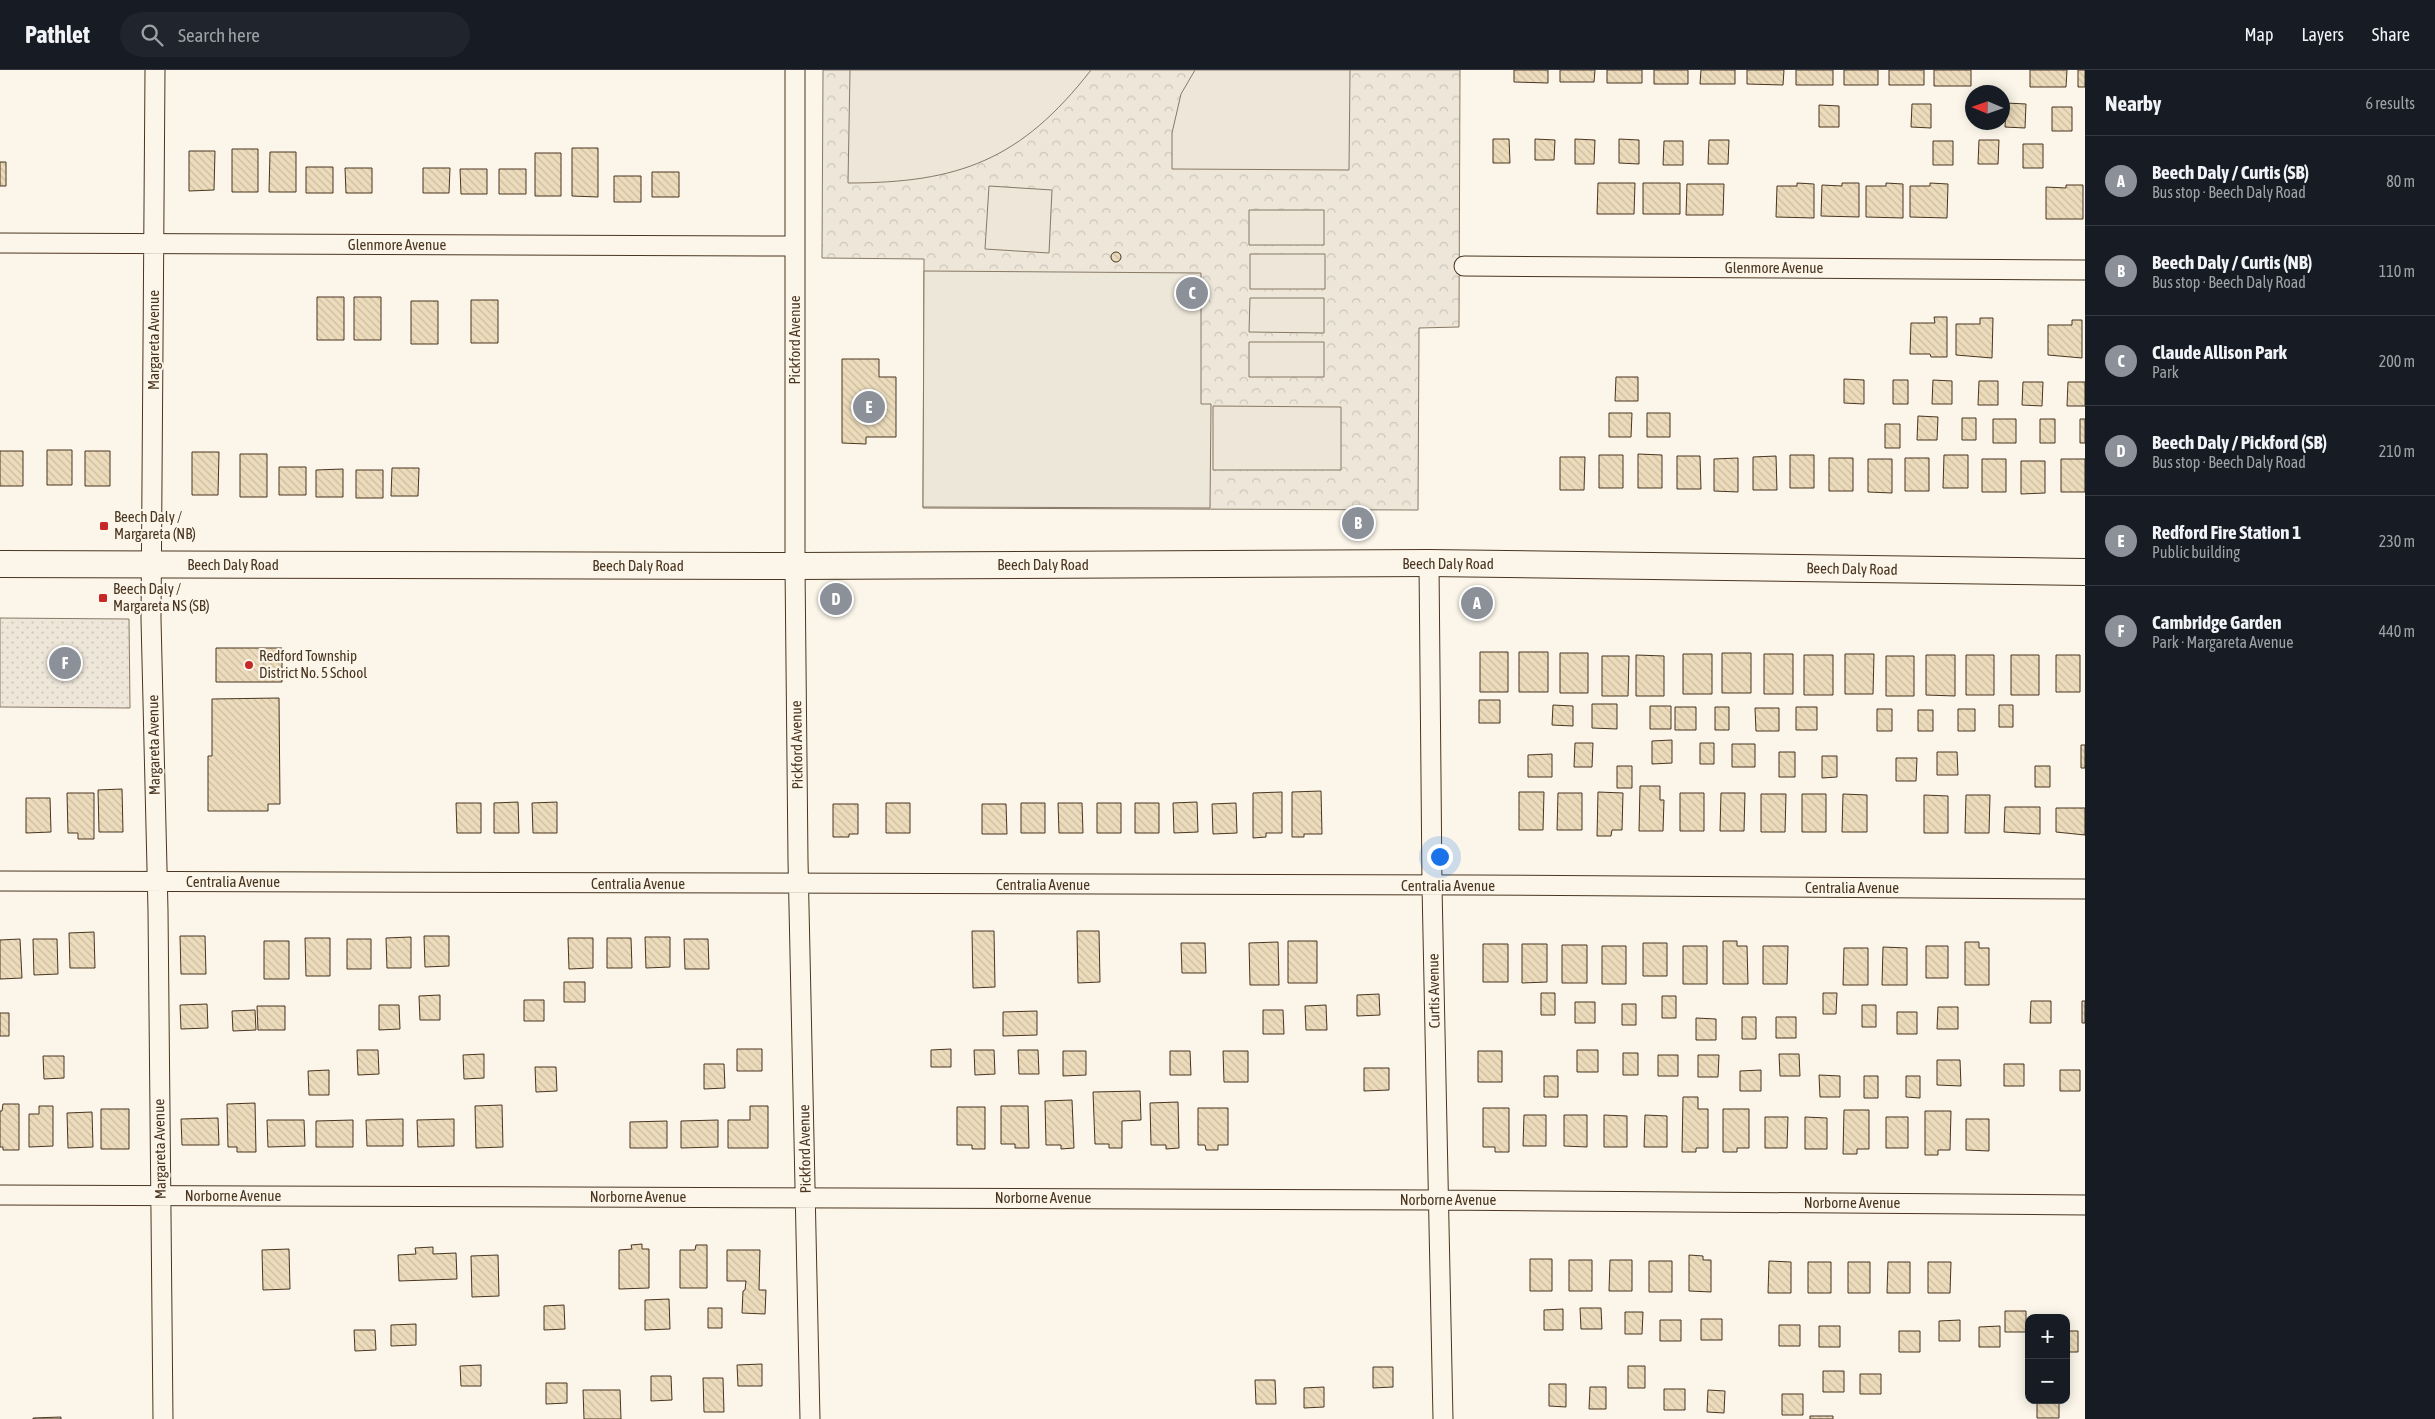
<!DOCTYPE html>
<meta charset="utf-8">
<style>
body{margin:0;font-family:"Asap Condensed",sans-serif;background:#20242c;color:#f1f3f6}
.controls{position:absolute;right:15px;bottom:15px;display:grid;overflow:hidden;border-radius:10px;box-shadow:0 2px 12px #0003}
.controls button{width:45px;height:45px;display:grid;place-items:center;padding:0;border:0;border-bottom:1px solid #363941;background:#171b24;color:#f1f3f6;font:25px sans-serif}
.compass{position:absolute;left:1965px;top:15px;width:45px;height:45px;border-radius:50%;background:#171b24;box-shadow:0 2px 12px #0003;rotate:272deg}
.you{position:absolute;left:1439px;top:786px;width:18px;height:18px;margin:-12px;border:4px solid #fff;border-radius:50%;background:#1a73e8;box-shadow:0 0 0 8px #1a73e833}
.badge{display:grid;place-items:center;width:32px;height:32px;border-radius:50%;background:#8c9099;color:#fff;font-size:16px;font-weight:700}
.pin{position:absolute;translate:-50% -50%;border:2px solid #fff;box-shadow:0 1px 5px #0006}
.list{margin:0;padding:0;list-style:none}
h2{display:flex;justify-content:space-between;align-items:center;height:65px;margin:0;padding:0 20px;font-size:21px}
h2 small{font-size:16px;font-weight:400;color:#9ea1a6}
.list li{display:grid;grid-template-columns:32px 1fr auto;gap:15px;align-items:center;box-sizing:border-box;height:90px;padding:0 20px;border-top:1px solid #363941}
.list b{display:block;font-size:19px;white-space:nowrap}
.list p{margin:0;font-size:16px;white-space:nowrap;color:#9ea1a6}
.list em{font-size:16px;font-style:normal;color:#9ea1a6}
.icon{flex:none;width:28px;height:28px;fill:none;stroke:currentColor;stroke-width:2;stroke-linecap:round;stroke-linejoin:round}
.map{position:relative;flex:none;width:2085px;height:1349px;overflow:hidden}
header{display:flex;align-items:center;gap:30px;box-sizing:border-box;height:70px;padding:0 25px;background:#171b24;border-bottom:1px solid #363941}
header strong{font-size:24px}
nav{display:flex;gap:28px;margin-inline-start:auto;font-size:18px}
.search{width:350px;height:45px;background:#20242c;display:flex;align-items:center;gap:12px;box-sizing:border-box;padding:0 18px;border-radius:28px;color:#9ea1a6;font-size:19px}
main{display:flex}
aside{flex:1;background:#171b24}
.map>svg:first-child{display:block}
</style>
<header>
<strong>Pathlet</strong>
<div class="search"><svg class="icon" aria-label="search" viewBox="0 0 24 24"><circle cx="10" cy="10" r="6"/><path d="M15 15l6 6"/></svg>Search here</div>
<nav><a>Map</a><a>Layers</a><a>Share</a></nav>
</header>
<main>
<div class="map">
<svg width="2085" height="1349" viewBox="0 0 2085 1349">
<defs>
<pattern id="park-crowns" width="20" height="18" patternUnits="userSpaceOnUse" patternTransform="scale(1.25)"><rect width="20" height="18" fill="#ede6d9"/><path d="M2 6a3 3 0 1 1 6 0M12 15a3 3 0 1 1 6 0" fill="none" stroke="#cdc6ba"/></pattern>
<pattern id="garden-dots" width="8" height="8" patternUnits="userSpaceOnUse" patternTransform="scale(1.25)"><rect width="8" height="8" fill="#ede6d9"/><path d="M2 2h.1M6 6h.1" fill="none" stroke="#cdc6ba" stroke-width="1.8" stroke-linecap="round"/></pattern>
<pattern id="building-back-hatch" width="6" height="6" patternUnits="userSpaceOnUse" patternTransform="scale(1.25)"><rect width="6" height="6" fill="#ecdcbc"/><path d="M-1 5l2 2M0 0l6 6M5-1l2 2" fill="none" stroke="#ccbda1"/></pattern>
</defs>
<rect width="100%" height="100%" fill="#fbf6e9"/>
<path fill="url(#park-crowns)" stroke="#887966" d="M823,0H1460L1459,257L1419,258L1418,440L923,438L924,189L822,188Z"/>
<path fill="url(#garden-dots)" stroke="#887966" d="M0,548L129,549L130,638L0,637Z"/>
<path fill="#ede6d9" stroke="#887966" d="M850,0H1091C1021,90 959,113 848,113Z
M1195,0H1350L1349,100L1172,99V63L1181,24Z
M989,116L1052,120L1049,183L985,179Z
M1249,140H1324V175H1249Z
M1250,184H1325V219H1250Z
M1250,228H1324V263L1249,262Z
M1249,272H1324V307H1249Z
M1213,336L1341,337V400H1213Z"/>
<path fill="#ede7d9" stroke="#887966" d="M924,201L1201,203V334H1211L1210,438L923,437Z"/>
<path fill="url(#building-back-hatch)" stroke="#4a3520" d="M1514,0H1548V13L1514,12Z
M1560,0H1595L1594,12H1560Z
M1607,0H1642V13H1607Z
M1654,0H1688V14H1654Z
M1701,0H1735V14H1700Z
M1747,0H1784L1783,15L1747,14Z
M1796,0H1833V15H1796Z
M1844,0H1878V15H1844Z
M1889,0H1924V15H1889Z
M1934,0H1971V16H1934Z
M2030,0H2067L2066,17H2030Z
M2078,0H2085V17H2078Z
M2006,33L2026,34L2025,58L2005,57Z
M1912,34H1931V58L1911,57Z
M1819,35L1839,36V57H1819Z
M2052,37H2072V61H2052Z
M1493,69H1509L1510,93H1493Z
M1535,69L1555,70L1554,90H1535Z
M1575,69L1595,70L1594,94H1575Z
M1619,69L1639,70V94L1619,93Z
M1709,70H1729L1728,94H1708Z
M1979,70H1999L1998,94H1978Z
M1664,71H1683V95H1663Z
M1933,71H1953V95H1933Z
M2023,74H2043V98H2023Z
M572,78H598V127L572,126Z
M232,79H258V122H232Z
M189,81H215L214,120L189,121Z
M270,82H296V122H269Z
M535,83H561V126H535Z
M0,92H6V116H0Z
M306,97H333V123H306Z
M345,98H372V123H346Z
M423,98H450L449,123H423Z
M460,99H487V124H461Z
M499,99H526V124H499Z
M652,102H679V127H652Z
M614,106H641V132H614Z
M1598,113H1635L1634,144H1597Z
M1643,113H1680V144H1643Z
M1797,113L1814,114V148L1776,147L1777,116H1797Z
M1842,113H1859V147L1821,146L1822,115L1842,116Z
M1886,113L1903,114V148L1866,147V116H1886Z
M1930,113L1948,114L1947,148L1910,147V116H1930Z
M1687,114H1724L1723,145H1686Z
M2066,115H2083V149H2046V117L2066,118Z
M1111 187a5 5 0 1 1 10 0a5 5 0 1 1-10 0Z
M317,227H344V270H317Z
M354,227H381V270H354Z
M471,230H498V273H471Z
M411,231H438V274H411Z
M1934,247H1947V287H1931L1930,284H1910L1911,253H1935Z
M1980,248H1993L1992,288L1956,285V254H1980Z
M2072,250H2082V288L2048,285V255H2072Z
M842,289H879V307H896V367H866V374L842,373Z
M1616,307H1638V331H1615Z
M1844,309L1864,310V334L1844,333Z
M1893,310H1908V334H1893Z
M1933,310L1952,311V334H1932Z
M1979,311H1998V335H1978Z
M2023,312H2043L2042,336L2022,335Z
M2068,312H2085V336H2067Z
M1609,343H1632L1631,367H1609Z
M1647,343H1670V367H1647Z
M1918,346L1938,347L1937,370H1917Z
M1962,348H1976V370H1962Z
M1993,349H2016V373H1993Z
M2040,349H2055V373H2040Z
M2080,349H2085V373H2080Z
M1885,354H1900V378H1885Z
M47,380H72V415H47Z
M0,381H23V416H0Z
M85,381H110V416H85Z
M192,382H219L218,425H192Z
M240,384H267V427H240Z
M1638,384L1662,385V418H1638Z
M1599,385H1623V418H1599Z
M1790,385H1814V418H1790Z
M1944,385H1968V418H1943Z
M1677,386H1700L1701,419H1677Z
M1776,386L1777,420H1753V387Z
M1560,387H1585L1584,420H1560Z
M1738,388V422L1714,421V389Z
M1829,388H1853V421H1829Z
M1905,388H1929V421H1905Z
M1868,389H1892V423L1868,422Z
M1982,389H2006V422H1982Z
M2061,389H2085V422H2061Z
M2021,391H2045V423L2021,424Z
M279,397H306V425H279Z
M392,398H419L418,426H391Z
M343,399V427H316V400Z
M356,400H383V428H356Z
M216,578H282V612H216Z
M1480,582H1508V622H1480Z
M1519,582H1548V622H1519Z
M1560,583H1588V623H1560Z
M1722,583H1751V623H1722Z
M1683,584H1712V624H1683Z
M1764,584H1793V624H1764Z
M1845,584H1874L1873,624H1845Z
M1636,585L1664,586V626H1636Z
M1804,585H1833V625H1804Z
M1926,585H1955V626L1926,625Z
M1966,585H1994V625H1966Z
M2011,585H2039V625H2011Z
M2056,585H2080V622H2056Z
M1602,586H1629L1628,626H1602Z
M1886,586H1914V626H1886Z
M279,628L280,734H268V741H208V686H212V629Z
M1479,630H1500V653H1479Z
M1592,634H1617V659L1592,658Z
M1553,635L1573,636V656L1552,655Z
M1999,635H2013V657H1999Z
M1650,636H1671V659H1650Z
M1675,637H1696V660H1675Z
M1715,637H1729V660H1715Z
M1796,637H1817V660H1796Z
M1755,638H1779V661H1756Z
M1877,639H1892V661H1877Z
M1958,639H1975V661H1958Z
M1918,640H1933V661H1918Z
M1672,670V693L1652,694V671Z
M1575,673H1593L1592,697H1574Z
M1700,673H1714V694H1700Z
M1732,674H1755V697H1732Z
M2081,675H2085V698H2081Z
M1779,682H1795V707H1779Z
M1937,682H1957L1958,705H1937Z
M1552,684V707H1528V685Z
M1822,686H1837V707L1822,708Z
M1896,688H1917L1916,711H1896Z
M1617,696H1632V718H1617Z
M2035,696H2050V717H2035Z
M1640,716H1660V730H1664L1663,761H1639Z
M122,719L123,762H99L98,720Z
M1321,721L1322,764H1304V767H1292V722Z
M1282,722V763H1266V767L1253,768V723Z
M1519,722H1544L1543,760H1519Z
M1598,722L1623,723L1622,760H1612L1611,766H1597Z
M67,723H94V769H78V763H68Z
M1558,723H1582V760H1557Z
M1680,723H1704V761H1680Z
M1721,723H1745L1744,761H1720Z
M1761,724H1786L1785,762H1761Z
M1802,724H1826V762H1802Z
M1843,724L1867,725V762H1842Z
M1924,725L1948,726V763H1924Z
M1966,725H1990L1989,763H1965Z
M26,728H50L51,762L26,763Z
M518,732L519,763H494V733Z
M557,732V763H533L532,733Z
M1197,732L1198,762L1174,763L1173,733Z
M456,733H481V763H457Z
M886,733H910V763H886Z
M1021,733H1045V763H1021Z
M1058,733H1082L1083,763H1059Z
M1097,733H1121V763H1097Z
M1135,733H1159V763H1135Z
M1236,733L1237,763L1213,764L1212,734Z
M833,734H858V764H849V767H833Z
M982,734H1006L1007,764H982Z
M2005,737H2040V764L2004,762Z
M2056,738H2085V765L2056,762Z
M972,861H994L995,917L973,918Z
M1077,861H1099L1100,912L1078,913Z
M94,862L95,898H70L69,863Z
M180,866H205L206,904H181Z
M424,866H449V896L425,897Z
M411,867V898H387L386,868Z
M645,867H670V897L646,898Z
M305,868H330V906H306Z
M568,868H593V898L569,899Z
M607,868H631L632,898H607Z
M20,869L22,908L0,909V870Z
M33,869H57L58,904L34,905Z
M347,869H371V899H347Z
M684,869H708L709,899H685Z
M264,871H289V909H264Z
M1288,871H1317V913H1288Z
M1723,871H1737V876H1747L1748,914H1723Z
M1278,872L1279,915H1250L1249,873Z
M1965,872H1979V878H1989V915H1965Z
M1181,873H1205L1206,903H1182Z
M1643,873H1667V906H1643Z
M1483,874H1508V912H1483Z
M1522,874H1547V912L1522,913Z
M1562,875H1587V913H1562Z
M1602,876H1626V914H1602Z
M1683,876H1707V914H1683Z
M1763,876H1788L1787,914H1763Z
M1926,876H1948V908H1926Z
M1883,877L1907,878V915H1882Z
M1844,878H1868V915H1843Z
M564,912H585V932H564Z
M1541,923H1555V945H1541Z
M1823,923H1837L1836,944H1823Z
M1379,924L1380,945L1357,946V925Z
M440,925V950H420L419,926Z
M1662,926H1676V948H1662Z
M524,930H544V951H524Z
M2031,931H2051V953H2030Z
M2082,931H2085V953H2082Z
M1575,932H1595V953H1575Z
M207,934L208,958L181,959L180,935Z
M1622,934H1636V955H1622Z
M379,935H399L400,959L379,960Z
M1326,935L1327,960H1306L1305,936Z
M1862,935H1876V957H1862Z
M257,936H285V960H258Z
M1938,937H1958V959H1937Z
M255,940L256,960L233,961L232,941Z
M1263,940H1283L1284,964H1263Z
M1037,941V965L1003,966V942Z
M1897,942H1917V964H1897Z
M0,943H9V966H0Z
M1742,947H1756V969H1742Z
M1776,947H1796V968H1776Z
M1696,948L1716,949V970H1696Z
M737,979H762V1001H737Z
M951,979V997H931V980Z
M357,980H378L379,1004L358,1005Z
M974,980H994L995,1004L975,1005Z
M1018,980H1038L1039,1004H1019Z
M1577,980H1598V1002H1577Z
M1063,981H1086V1005L1063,1006Z
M1170,981H1190L1191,1005H1170Z
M1223,981H1248V1012H1224Z
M1478,981H1502V1012H1478Z
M1623,983H1638V1005H1623Z
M484,984V1008L464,1009L463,985Z
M1779,984H1799L1800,1006H1780Z
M1658,985H1678V1006H1658Z
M1698,985H1719L1718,1007H1698Z
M43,986H64V1008L44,1009Z
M1937,990H1960L1961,1016L1937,1015Z
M704,994H724L725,1018L704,1019Z
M2004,994H2024V1016H2004Z
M535,997H556L557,1021L536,1022Z
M1364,998H1389V1020L1364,1021Z
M329,1000V1025H309L308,1001Z
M1761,1000V1021H1740V1001Z
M2060,1000H2080V1021H2060Z
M1819,1005L1840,1006V1027H1820Z
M1544,1006H1558V1027H1544Z
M1864,1006H1878V1028H1864Z
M1906,1006H1920V1028L1906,1027Z
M1140,1021L1141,1050L1122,1051V1078H1109V1074H1095L1093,1022Z
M1683,1027H1698V1039H1708V1078H1696V1082H1682Z
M1072,1030L1074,1078L1061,1079V1075H1046L1045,1031Z
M1178,1032L1179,1078L1166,1079V1075H1151L1150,1033Z
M255,1033L256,1082H237V1077H228L227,1034Z
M3,1034H19V1080H3V1077H0V1041H2Z
M502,1035L503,1077L476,1078L475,1036Z
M39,1036H53V1076L29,1077V1044H39Z
M750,1036H768V1078H728V1050H750Z
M1001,1036H1028L1029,1078H1015V1074H1001Z
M957,1037H985V1079H972V1075H957Z
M1198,1038H1228V1075H1218V1080H1206L1205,1075H1198Z
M1483,1038H1509V1082H1495V1077H1483Z
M101,1039H129V1079H101Z
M1723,1039H1749V1078H1737V1082H1723Z
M1844,1040H1869V1079H1857V1084H1843Z
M1925,1041H1951L1950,1080H1938V1085H1925Z
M92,1042L93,1077L68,1078L67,1043Z
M1524,1045H1546V1076H1523Z
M1564,1045H1587V1077L1564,1076Z
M1604,1045L1627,1046V1077H1604Z
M1645,1045L1667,1046V1077H1644Z
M1765,1047H1788L1787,1078H1765Z
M1805,1047L1827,1048V1079H1805Z
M1886,1047H1908V1078H1886Z
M218,1048L219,1075H182L181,1049Z
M403,1049V1076H367L366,1050Z
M454,1049V1076L418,1077L417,1050Z
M1966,1049H1989V1081L1966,1080Z
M267,1050H304L305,1076L268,1077Z
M353,1050V1077H316V1051Z
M718,1050V1077L681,1078V1051Z
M667,1051V1078H630V1052Z
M642,1174V1179H649V1218L619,1219V1180L632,1179L631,1175Z
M696,1175H707V1218H680V1180H695Z
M433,1177V1184L456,1183L457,1209L399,1211L398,1185L416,1184L415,1178Z
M289,1179L290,1219L263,1220L262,1180Z
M727,1180H760L759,1220H766L765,1244L742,1243L743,1221L745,1220L746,1211H727Z
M498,1185L499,1226L472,1227L471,1186Z
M1689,1185L1703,1186V1190H1711V1222L1689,1221Z
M1530,1189H1552V1221H1530Z
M1569,1190H1592V1221H1569Z
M1610,1190H1632V1221H1609Z
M1649,1191H1672V1222H1649Z
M1769,1191L1791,1192V1223H1768Z
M1808,1192H1831V1223H1808Z
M1848,1192H1870V1223H1848Z
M1888,1192H1910V1223H1887Z
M1928,1192H1951L1950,1223H1928Z
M669,1229L670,1259L645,1260V1230Z
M564,1235L565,1259L544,1260V1236Z
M708,1238H722V1258H708Z
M1580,1238H1601L1602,1259H1581Z
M1563,1239V1260H1544V1240Z
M2005,1241H2026V1262H2005Z
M1625,1242H1643L1642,1264H1625Z
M1701,1249H1722V1270H1701Z
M1660,1250H1681V1271H1660Z
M1960,1250V1271H1939V1251Z
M416,1254V1275L391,1276V1255Z
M1779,1255H1800V1276H1779Z
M1819,1256H1840V1277H1819Z
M2000,1256V1277H1979V1257Z
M354,1260H375L376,1280L355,1281Z
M1899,1261H1920V1282H1899Z
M2066,1261H2078V1282H2066Z
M762,1294V1316H738L737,1295Z
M481,1295V1316H461L460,1296Z
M1628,1296H1645V1318H1628Z
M1373,1297H1393V1317L1373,1318Z
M1823,1301H1844V1322H1823Z
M1860,1304H1881V1324H1860Z
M651,1306H671L672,1330L651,1331Z
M703,1308H723L724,1342H704Z
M1255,1310H1275L1276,1334H1256Z
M546,1313H567V1333L546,1334Z
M1549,1314H1566V1337L1549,1336Z
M1324,1317V1337L1304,1338V1318Z
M1590,1317H1606V1339H1589Z
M1664,1319H1685V1340H1664Z
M583,1320H620L621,1349H584Z
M1708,1320L1725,1321L1724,1343L1707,1342Z
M1782,1324H1803V1345H1782Z
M2037,1330H2059V1348H2037Z
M1810,1346H1833V1349H1810Z
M61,1347V1349H33V1348Z"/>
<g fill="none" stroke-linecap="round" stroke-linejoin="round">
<defs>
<path id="street" d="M155,0L151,549L158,840L163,1349
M795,0V496L798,790L810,1349
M0,173L795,176
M1464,196L2085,200
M1429,493L1432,816L1443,1349
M0,811L1474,815L2085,819
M0,1125L1439,1130L2085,1135"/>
<path id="secondary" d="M0,494L795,496L1429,493L2085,502"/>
</defs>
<use href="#street" stroke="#4a3520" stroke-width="21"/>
<use href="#secondary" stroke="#4a3520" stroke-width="28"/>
<use href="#street" stroke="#fbf6e9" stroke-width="19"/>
<use href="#secondary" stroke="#fbf6e9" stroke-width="26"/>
</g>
<g fill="#c62828" stroke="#fbf6e9" stroke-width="2">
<rect x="99" y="451" width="10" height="10" rx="2.5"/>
<rect x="98" y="523" width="10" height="10" rx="2.5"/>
<circle cx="249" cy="595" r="5"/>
</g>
<g text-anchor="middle" stroke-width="4" stroke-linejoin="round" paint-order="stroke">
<g font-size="15" fill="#4a3520" stroke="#fbf6e9">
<text x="397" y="180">Glenmore Avenue</text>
<text x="1774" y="203">Glenmore Avenue</text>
<text transform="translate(154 270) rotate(-90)" y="5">Margareta Avenue</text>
<text transform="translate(795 270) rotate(-90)" y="5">Pickford Avenue</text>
<text x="1448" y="499">Beech Daly Road</text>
<text x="233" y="500">Beech Daly Road</text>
<text x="1043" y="500">Beech Daly Road</text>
<text x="638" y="501">Beech Daly Road</text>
<text transform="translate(1852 499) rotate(1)" y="5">Beech Daly Road</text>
<text transform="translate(154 675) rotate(-91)" y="5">Margareta Avenue</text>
<text transform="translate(797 675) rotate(-91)" y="5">Pickford Avenue</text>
<text x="233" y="817">Centralia Avenue</text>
<text x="638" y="819">Centralia Avenue</text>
<text x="1043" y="820">Centralia Avenue</text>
<text x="1448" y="821">Centralia Avenue</text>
<text x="1852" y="823">Centralia Avenue</text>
<text transform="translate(1434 921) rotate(-91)" y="5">Curtis Avenue</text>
<text transform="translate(160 1079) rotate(-91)" y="5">Margareta Avenue</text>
<text transform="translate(805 1079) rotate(-91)" y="5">Pickford Avenue</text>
<text x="233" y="1131">Norborne Avenue</text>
<text x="638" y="1132">Norborne Avenue</text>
<text x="1043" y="1133">Norborne Avenue</text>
<text x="1448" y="1135">Norborne Avenue</text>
<text x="1852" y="1138">Norborne Avenue</text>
</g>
<g font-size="15" fill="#4a3520" stroke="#fbf6e9" text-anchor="start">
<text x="114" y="452">Beech Daly /<tspan x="114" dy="17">Margareta (NB)</tspan></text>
<text x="113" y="524">Beech Daly /<tspan x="113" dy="17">Margareta NS (SB)</tspan></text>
<text x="259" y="591">Redford Township<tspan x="259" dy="17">District No. 5 School</tspan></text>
</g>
</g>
</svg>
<div class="controls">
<button>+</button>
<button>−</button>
</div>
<svg class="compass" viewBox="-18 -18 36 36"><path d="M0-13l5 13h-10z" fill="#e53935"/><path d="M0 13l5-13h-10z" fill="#9ea1a6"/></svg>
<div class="you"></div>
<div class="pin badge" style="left:1477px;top:533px">A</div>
<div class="pin badge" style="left:1358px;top:453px">B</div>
<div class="pin badge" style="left:1192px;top:223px">C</div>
<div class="pin badge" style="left:836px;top:529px">D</div>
<div class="pin badge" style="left:869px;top:337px">E</div>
<div class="pin badge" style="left:65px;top:593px">F</div>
</div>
<aside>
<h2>Nearby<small>6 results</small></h2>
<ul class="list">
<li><span class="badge">A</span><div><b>Beech Daly / Curtis (SB)</b><p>Bus stop · Beech Daly Road</p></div><em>80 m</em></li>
<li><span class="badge">B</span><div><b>Beech Daly / Curtis (NB)</b><p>Bus stop · Beech Daly Road</p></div><em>110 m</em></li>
<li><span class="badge">C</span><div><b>Claude Allison Park</b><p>Park</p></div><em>200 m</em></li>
<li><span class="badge">D</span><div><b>Beech Daly / Pickford (SB)</b><p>Bus stop · Beech Daly Road</p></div><em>210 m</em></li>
<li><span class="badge">E</span><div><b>Redford Fire Station 1</b><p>Public building</p></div><em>230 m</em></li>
<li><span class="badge">F</span><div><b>Cambridge Garden</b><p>Park · Margareta Avenue</p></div><em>440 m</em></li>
</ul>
</aside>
</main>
